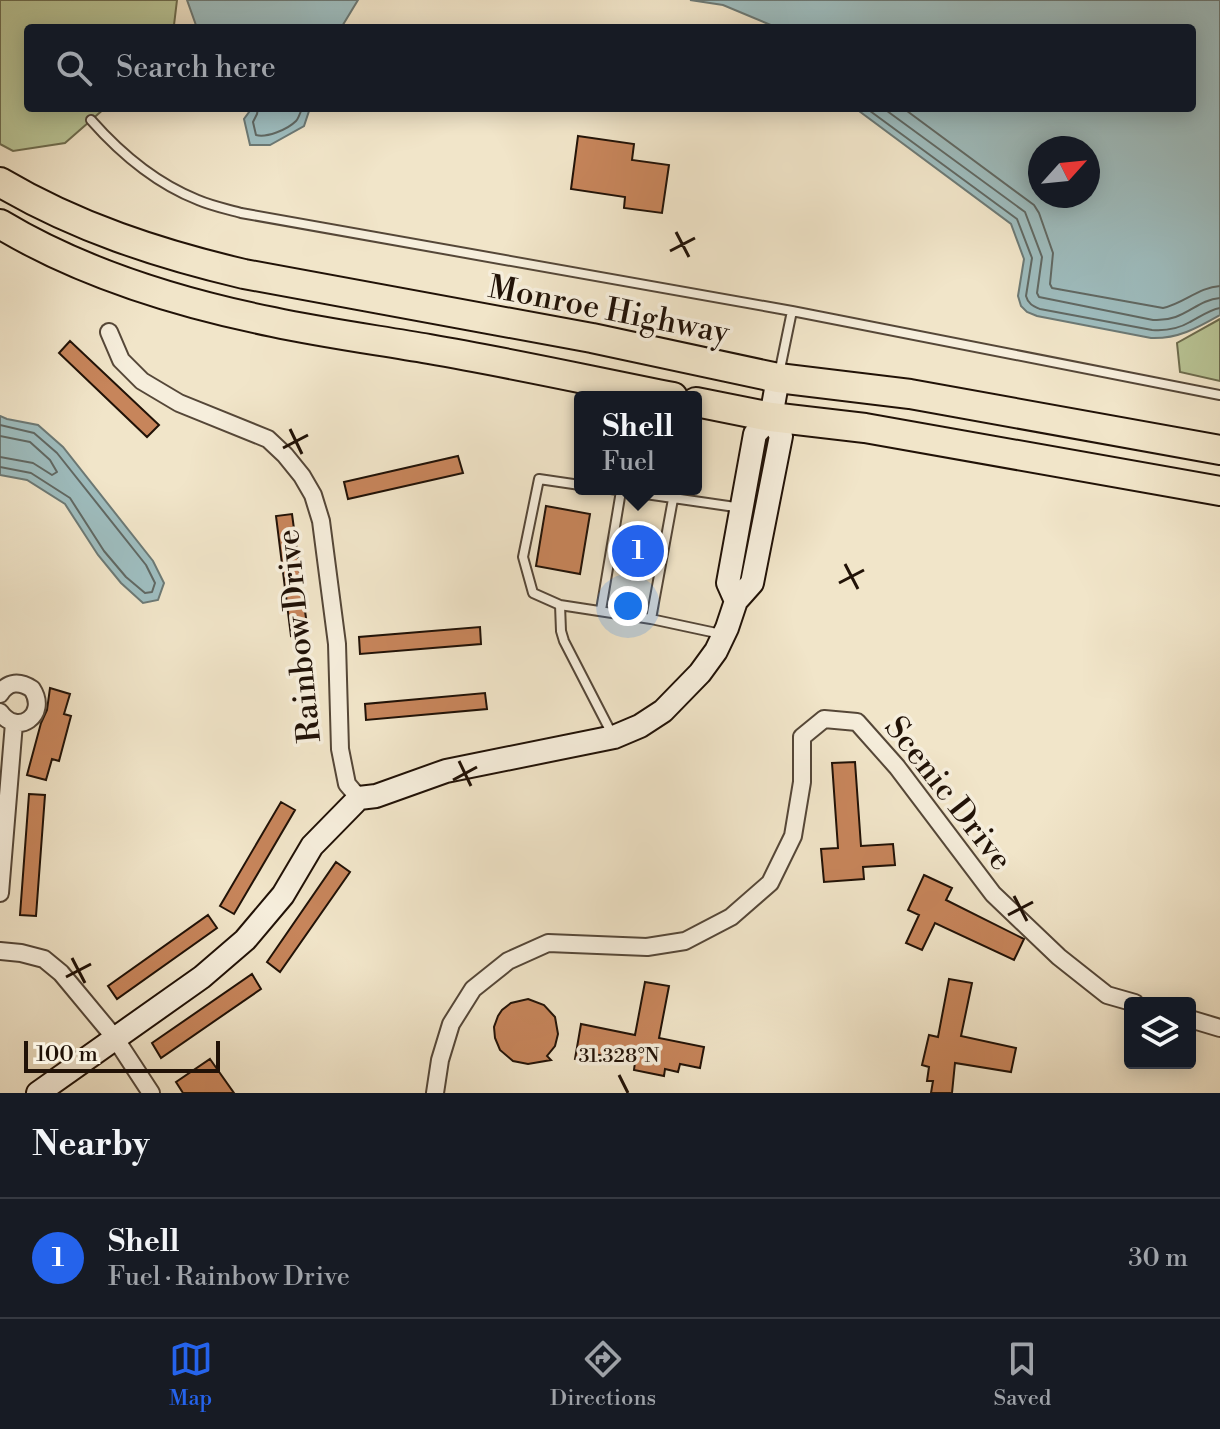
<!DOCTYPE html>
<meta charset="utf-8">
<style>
:root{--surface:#171b24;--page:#242831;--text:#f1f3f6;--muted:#9ea1a6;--line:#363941;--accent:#2563eb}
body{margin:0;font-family:"Libre Bodoni",serif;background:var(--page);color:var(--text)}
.controls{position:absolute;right:24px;bottom:24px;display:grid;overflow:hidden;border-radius:8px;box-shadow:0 4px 20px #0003}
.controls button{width:72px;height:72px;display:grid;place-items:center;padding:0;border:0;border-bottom:2px solid var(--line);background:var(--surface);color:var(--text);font:40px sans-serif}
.compass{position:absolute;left:1028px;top:136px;width:72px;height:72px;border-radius:50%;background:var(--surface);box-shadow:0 4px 20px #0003;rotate:63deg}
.scale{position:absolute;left:24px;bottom:20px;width:196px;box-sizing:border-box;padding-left:8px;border:4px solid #211207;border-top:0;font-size:22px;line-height:28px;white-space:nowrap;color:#211207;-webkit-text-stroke:6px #f6eedc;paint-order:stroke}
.you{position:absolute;left:628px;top:606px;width:28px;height:28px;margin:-20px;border:6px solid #fff;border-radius:50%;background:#1a73e8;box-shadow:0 0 0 12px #1a73e833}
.badge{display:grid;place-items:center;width:52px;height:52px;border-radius:50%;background:var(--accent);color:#fff;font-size:26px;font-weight:700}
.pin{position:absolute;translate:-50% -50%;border:4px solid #fff;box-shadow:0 2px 8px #0006}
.popup{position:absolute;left:574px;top:391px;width:128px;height:104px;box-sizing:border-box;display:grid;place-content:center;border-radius:8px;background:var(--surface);filter:drop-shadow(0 2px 6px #0005);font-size:26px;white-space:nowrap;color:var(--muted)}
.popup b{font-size:30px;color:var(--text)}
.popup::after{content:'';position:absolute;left:50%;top:100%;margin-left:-16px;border:16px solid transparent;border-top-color:var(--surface)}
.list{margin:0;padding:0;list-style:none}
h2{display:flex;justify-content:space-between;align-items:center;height:104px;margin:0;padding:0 32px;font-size:34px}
h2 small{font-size:26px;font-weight:400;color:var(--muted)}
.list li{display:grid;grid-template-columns:52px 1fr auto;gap:24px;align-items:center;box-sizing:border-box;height:120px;padding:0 32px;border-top:2px solid var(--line)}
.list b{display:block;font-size:30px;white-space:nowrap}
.list p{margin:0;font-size:26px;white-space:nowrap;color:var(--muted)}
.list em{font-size:26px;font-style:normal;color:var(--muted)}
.icon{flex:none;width:44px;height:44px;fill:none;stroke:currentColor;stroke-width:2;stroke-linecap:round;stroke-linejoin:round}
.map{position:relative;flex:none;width:1220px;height:1093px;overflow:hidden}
.search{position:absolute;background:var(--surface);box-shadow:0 4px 20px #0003;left:24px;right:24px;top:24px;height:88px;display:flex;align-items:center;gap:20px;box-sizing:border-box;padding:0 28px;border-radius:8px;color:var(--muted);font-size:30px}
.sheet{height:224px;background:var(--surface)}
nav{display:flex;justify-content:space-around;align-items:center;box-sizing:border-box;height:112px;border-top:2px solid var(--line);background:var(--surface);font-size:22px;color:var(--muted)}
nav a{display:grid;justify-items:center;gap:4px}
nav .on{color:var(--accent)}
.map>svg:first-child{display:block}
.green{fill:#b9c596;stroke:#6d6c4e;stroke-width:2}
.water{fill:#9ebdbf;stroke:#6c7975;stroke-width:2;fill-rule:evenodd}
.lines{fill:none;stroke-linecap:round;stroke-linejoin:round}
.shore{stroke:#606863;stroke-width:2}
.building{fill:#c7855b;stroke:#211207;stroke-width:2}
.lane-casing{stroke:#554738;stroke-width:12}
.street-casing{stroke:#554738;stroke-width:20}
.secondary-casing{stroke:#211207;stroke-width:26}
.highway-casing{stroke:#211207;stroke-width:32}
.lane{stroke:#f6eedc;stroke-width:8}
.street{stroke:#f6eedc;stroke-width:16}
.secondary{stroke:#f6eedc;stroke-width:22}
.highway{stroke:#f1e5c9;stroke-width:28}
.ticks{fill:none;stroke:#211207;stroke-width:3}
.labels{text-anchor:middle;stroke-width:7;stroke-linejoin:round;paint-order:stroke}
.street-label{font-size:32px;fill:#211207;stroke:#f6eedc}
.ticks-label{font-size:20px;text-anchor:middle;fill:#211207;stroke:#f6eedc;stroke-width:7;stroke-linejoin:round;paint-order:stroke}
</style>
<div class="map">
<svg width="1220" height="1093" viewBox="0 0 1220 1093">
<rect width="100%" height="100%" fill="#f1e5c9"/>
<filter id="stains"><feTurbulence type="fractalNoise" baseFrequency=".0025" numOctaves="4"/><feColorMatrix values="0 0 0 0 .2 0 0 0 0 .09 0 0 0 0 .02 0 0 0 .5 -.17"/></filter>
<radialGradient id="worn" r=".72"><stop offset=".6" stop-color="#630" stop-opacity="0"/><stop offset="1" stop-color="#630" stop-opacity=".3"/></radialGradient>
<path class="green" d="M 0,0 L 177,0 L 174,25 L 171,28 L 28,28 L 28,108 L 105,108 L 65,143 L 13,151 L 0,144 Z
M 1220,319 L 1220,381 L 1180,372 L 1177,343 Z"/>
<path class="water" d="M 187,0 L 358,0 L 341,28 L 197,28 Z
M 690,0 L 1220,0 L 1220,315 C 1197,328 1178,339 1151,338 L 1037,316 L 1027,312 L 1021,306 L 1018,296 L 1024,259 L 1011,224 L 855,108 L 1192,108 L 1192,28 L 778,28 L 723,5 ZM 1088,148 L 1088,196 L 1040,196 L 1040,148 Z
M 252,108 L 310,108 L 304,126 L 270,145 L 250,145 L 244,119 Z
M 0,416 L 7,419 L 38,425 L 63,447 L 153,561 L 164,583 L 158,600 L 143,603 L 121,583 L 98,555 L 65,504 L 27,480 L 0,475 Z"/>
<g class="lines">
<path class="shore" d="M 258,108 L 257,114 L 253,122 L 256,135 C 266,138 287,130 296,121 C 298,119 301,111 302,108
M 866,108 L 1017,219 L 1032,258 L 1026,296 C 1028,304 1033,306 1040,309 L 1152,330 C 1165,331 1178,329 1190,322 C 1200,317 1209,310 1220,308
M 883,108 L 1025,212 L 1042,257 L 1037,293 L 1039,297 L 1153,320 C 1185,322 1195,300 1220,298
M 903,108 L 1034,205 L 1039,213 L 1053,253 L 1050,284 L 1052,288 L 1163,308 C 1183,304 1199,287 1220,286
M 0,425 L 34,433 L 57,453 L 146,565 L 155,583 L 152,592 L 145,593 L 126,577 L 104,551 L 70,498 L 31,473 L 0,467
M 0,436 L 30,442 L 50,460 L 57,472 L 52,475 L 33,463 L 0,457"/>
</g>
<path class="building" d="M 578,136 L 634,144 L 632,160 L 669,165 L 662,213 L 624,208 L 625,197 L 571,189 Z
M 70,341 L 159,425 L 147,437 L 59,353 Z
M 458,456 L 463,473 L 348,499 L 344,482 Z
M 546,506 L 590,514 L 580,574 L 536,566 Z
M 292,514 L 308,633 L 291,636 L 276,516 Z
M 480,627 L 481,644 L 360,654 L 359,637 Z
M 50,688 L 70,694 L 64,714 L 71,716 L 59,761 L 52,759 L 46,780 L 27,775 L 41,723 L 47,710 Z
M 485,693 L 487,709 L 366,720 L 365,704 Z
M 855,762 L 861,846 L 893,844 L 895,865 L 863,867 L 864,879 L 824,882 L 821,849 L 838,848 L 832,763 Z
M 29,794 L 45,795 L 36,916 L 20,915 Z
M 281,802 L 295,810 L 234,914 L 220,906 Z
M 336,862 L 350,872 L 280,972 L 267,962 Z
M 924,875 L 952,888 L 946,900 L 1024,939 L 1014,960 L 935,923 L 922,950 L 906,943 L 919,915 L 908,910 Z
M 208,915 L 217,928 L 117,999 L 108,986 Z
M 252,974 L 261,989 L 161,1058 L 152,1043 Z
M 949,979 L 972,983 L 961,1036 L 1016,1048 L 1011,1072 L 955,1063 L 952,1093 L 931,1093 L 933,1081 L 927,1081 L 929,1067 L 922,1065 L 929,1035 L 938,1037 Z
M 645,982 L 669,986 L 659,1038 L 704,1047 L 700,1068 L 680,1064 L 678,1072 L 665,1069 L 664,1076 L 634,1070 L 635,1062 L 589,1053 L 587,1061 L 575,1059 L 581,1024 L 635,1035 Z
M 528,999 L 544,1005 L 555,1017 L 558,1034 L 555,1046 L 547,1056 L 551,1060 L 528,1064 L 513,1061 L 500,1050 L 495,1038 L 494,1027 L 498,1016 L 502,1010 L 511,1003 Z
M 210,1059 L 234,1093 L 183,1093 L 176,1082 Z"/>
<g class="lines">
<defs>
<path id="lane" d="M 91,120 C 121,154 155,183 198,200 C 212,206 227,209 241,213 L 792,311 L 779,374
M 792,311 L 1220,395
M 580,485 L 539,479 L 523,557 L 533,593 L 560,605 L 651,619 L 721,634
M 611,489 L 742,508
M 560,605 L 561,631 L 564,641 L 613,736
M 601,610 L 621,491
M 651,619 L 673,499"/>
<path id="street" d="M 109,332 L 121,360 L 142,381 L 179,403 L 268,439 L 285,455 L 302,476 L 313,495 L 321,521 L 337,644 L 340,749 L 347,784 L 359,798
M 0,694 C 8,681 20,681 32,689 C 49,715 17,737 0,712
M 0,893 L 14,723
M 0,951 L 21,953 L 44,959 L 61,973 L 115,1038 L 151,1093
M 1190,1019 L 1220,1028
M 435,1093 L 440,1060 L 451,1024 L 473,989 L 508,961 L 548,943 L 647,947 L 685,941 L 731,917 L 770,883 L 793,836 L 802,782 L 802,737 L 824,719 L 857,722 L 897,767 L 993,894 L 1059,957 L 1107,995 L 1135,1003"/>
<path id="secondary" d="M 736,601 L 728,583 L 755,434 L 771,417 L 778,378
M 38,1093 L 202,977 L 245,940 L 283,895 L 312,846 L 359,798 L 376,796 L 446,771 L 614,737 L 640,726 L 663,711 L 700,673 L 716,651 L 727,628 L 736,601 L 752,583 L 781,436 L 771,417"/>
<path id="highway" d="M 0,182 C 76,227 159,254 244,274 L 592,338 L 778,378 L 910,394 L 1220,450
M 0,224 C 83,274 179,303 273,322 C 324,333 377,340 429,349 C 511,363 592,381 673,397
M 696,402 L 771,417 L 865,428 L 1220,491"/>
</defs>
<use href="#lane" class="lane-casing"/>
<use href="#street" class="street-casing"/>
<use href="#secondary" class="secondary-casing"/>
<use href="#highway" class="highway-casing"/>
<use href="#lane" class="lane"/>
<use href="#street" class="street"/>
<use href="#secondary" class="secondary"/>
<use href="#highway" class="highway"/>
</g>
<path class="ticks" d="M 676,232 L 689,257M 670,251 L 695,238M 290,429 L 302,454M 283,448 L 308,435M 845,564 L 858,589M 839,583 L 864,570M 459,761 L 471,786M 453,780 L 477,767M 1014,896 L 1027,921M 1008,915 L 1033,902M 72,958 L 85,983M 66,977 L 91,964M 619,1075 L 628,1093"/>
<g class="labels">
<g class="street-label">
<text transform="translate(609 309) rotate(11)" y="11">Monroe Highway</text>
<text transform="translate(298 636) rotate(-96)" y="11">Rainbow Drive</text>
<text transform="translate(949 793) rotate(52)" y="11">Scenic Drive</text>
</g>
</g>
<g class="ticks-label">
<text x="619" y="1062">31.328°N</text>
</g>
<rect width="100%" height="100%" filter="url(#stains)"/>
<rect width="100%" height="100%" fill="url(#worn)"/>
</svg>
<div class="controls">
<button><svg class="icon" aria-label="layers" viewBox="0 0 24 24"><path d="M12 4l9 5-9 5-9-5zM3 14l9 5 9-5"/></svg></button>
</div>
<svg class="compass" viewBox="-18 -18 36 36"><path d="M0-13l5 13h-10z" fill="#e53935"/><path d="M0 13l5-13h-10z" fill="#9ea1a6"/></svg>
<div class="scale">100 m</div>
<div class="you"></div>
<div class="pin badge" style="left:638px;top:551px">1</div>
<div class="popup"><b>Shell</b>Fuel</div>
<div class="search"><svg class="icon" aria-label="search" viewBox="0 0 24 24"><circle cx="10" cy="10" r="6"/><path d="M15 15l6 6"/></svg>Search here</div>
</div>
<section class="sheet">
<h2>Nearby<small></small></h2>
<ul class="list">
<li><span class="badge">1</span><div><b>Shell</b><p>Fuel · Rainbow Drive</p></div><em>30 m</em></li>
</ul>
</section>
<nav>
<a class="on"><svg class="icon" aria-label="map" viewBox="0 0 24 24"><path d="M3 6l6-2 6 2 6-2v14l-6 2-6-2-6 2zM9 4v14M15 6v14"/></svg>Map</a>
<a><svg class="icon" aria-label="directions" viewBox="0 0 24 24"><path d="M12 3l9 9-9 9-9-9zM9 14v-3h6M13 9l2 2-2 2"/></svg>Directions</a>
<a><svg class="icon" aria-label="saved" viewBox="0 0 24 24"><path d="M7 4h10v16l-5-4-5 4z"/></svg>Saved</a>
</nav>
